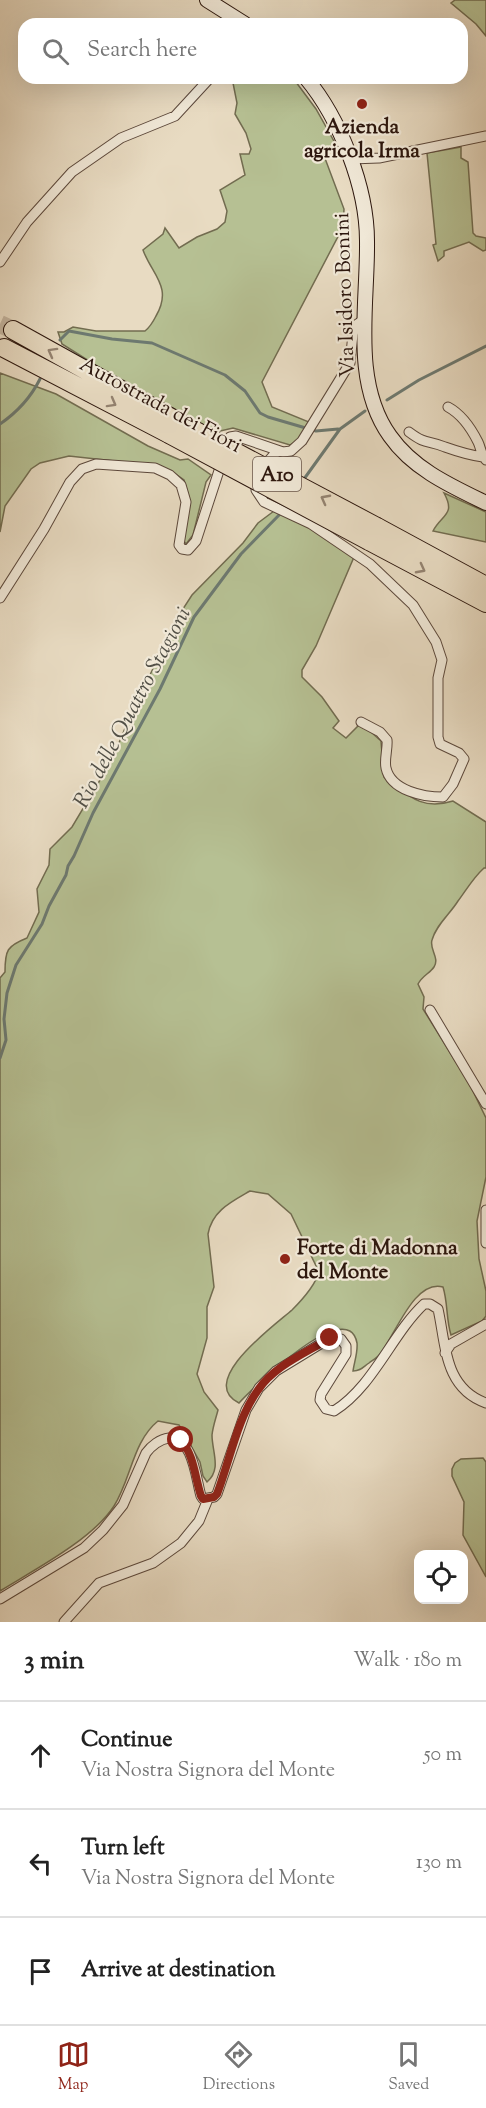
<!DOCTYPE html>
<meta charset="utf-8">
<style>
:root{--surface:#fff;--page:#f6f6f6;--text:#222;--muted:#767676;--line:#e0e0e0;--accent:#8f2418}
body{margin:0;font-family:"Sorts Mill Goudy",serif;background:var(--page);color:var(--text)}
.controls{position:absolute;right:18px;bottom:18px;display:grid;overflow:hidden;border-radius:12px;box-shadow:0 6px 24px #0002}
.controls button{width:54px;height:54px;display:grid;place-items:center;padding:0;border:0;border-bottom:2px solid var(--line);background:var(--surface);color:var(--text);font:30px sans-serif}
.stop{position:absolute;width:18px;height:18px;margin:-14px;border:4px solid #8f2418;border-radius:50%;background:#fff}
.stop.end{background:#8f2418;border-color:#fff;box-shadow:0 2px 6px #0008}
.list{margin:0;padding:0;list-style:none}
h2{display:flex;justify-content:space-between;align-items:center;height:78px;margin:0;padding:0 24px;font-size:26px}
h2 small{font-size:20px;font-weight:400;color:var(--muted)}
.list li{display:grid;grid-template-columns:39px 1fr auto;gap:18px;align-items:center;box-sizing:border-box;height:108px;padding:0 24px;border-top:2px solid var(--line)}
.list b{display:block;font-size:22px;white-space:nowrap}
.list p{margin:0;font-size:20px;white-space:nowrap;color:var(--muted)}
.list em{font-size:20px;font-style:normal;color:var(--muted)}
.icon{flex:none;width:33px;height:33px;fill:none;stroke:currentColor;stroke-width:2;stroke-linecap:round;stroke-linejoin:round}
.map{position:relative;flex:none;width:486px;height:1622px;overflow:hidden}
.search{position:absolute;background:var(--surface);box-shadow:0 6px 24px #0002;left:18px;right:18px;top:18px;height:66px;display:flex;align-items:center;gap:15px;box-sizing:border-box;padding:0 21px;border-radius:18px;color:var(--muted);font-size:22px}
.sheet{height:402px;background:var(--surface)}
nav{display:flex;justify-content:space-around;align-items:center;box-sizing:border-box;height:84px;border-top:2px solid var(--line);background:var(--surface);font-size:16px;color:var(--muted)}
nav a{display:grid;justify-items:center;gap:3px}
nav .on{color:var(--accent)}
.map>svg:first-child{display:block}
.green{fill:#b6c093;stroke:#726c50;stroke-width:1.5}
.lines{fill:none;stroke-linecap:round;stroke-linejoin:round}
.stream{stroke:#6d7970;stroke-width:3}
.highway-tunnel{stroke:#c3b49e;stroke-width:18;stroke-dasharray:18 9;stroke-linecap:butt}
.street-casing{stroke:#5c483b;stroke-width:11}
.secondary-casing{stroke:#2d170e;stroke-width:16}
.highway-casing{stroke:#2d170e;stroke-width:20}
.street{stroke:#f0e8d7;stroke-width:9}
.secondary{stroke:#f0e8d7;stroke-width:14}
.highway{stroke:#e8dbc2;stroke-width:18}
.highway-bridge-casing{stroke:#2d170e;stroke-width:20;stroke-linecap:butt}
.highway-bridge{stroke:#e8dbc2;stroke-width:18}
.oneway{stroke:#948371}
.route{stroke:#8f2418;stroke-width:8}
.poi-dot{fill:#8f2418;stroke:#f0e8d7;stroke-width:2}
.labels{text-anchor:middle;stroke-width:4.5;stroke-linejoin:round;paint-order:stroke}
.shield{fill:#f0e8d7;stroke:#68564a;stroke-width:1.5}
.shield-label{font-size:20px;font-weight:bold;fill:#2d170e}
.poi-label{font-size:21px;font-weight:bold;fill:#2d170e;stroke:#f0e8d7}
.street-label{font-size:21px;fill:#2d170e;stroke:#f0e8d7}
.water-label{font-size:22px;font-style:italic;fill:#525047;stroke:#f0e8d7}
</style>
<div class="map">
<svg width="486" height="1622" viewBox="0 0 486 1622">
<rect width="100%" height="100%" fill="#e8dbc2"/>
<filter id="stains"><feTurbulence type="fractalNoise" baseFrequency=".00333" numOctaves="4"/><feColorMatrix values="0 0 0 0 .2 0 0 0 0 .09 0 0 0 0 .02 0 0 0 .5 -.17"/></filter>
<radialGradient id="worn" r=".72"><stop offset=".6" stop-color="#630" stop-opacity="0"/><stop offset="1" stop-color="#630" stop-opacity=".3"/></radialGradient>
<path class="green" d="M 455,0 L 486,0 L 486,36 L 476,24 L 451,3 Z
M 232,78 L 293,78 L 316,109 L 335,143 L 323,153 L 344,209 L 343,227 L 262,382 L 272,407 L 309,422 L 298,441 L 290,445 L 233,428 L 216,432 L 203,425 L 97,366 L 62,344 L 58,332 L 64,332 L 73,327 L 96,331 L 145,331 C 150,327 153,322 156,316 C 173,287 152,275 143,250 L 163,234 L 165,228 L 179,248 L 197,237 L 217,229 L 225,222 L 227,211 L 220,190 L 245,175 L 240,154 L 249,154 L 251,149 L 246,133 L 235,114 L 237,103 Z
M 461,147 L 461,158 L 468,162 L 473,233 L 476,236 L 486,238 L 486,250 L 483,251 L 469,242 L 444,251 L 444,256 L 438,261 L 433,245 L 436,244 L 427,153 Z
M 0,373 L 56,394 L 148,446 L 180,460 L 188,459 L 211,475 L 206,482 L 193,535 L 186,544 L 183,540 L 189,497 L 184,480 L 174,473 L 151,465 L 69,456 L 40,463 L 31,469 L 5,506 L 0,532 Z
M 444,493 L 486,512 L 486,542 L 433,531 C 442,514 456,515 444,493 Z
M 274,511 L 317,531 L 354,557 L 316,646 L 302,670 L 302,677 L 322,697 L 339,721 L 333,728 L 346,738 L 359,725 L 371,732 L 381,741 L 384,777 C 408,795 421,811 453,801 L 486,822 L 486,868 L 484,868 C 473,878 467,889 458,901 C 450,914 436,925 432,940 C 429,949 440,958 434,967 C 430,973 422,976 418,984 L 424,997 L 423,1009 L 469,1083 L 486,1118 L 486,1177 L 477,1221 L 479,1259 L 486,1291 L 486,1316 L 482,1321 L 451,1335 C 446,1319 448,1303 443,1287 C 414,1279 395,1336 380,1354 C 377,1358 373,1360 369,1363 C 363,1367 361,1371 353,1371 C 354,1363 358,1352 357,1343 C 348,1294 251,1390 239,1403 C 196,1382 275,1325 292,1310 C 303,1299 315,1286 319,1272 L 291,1214 L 268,1194 L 250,1191 C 231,1202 212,1211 208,1234 L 214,1287 L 207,1307 L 207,1338 L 197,1374 L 204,1392 L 218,1410 C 216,1418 213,1426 212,1435 C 212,1452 222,1469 207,1482 L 203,1476 L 200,1462 L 179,1425 L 158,1421 C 133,1441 131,1479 114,1506 C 93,1539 34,1570 0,1591 L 0,978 L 5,972 C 5,950 7,946 27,938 L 39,912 L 37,889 L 49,865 L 50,849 L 72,827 L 112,760 L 130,716 L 179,615 L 192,595 L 243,543 L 258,523 Z
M 483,1458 L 486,1462 L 486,1577 L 463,1535 L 464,1502 L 452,1476 L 452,1469 L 455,1463 L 461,1459 Z"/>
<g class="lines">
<path class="stream" d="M 60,340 L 69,331 L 112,339 L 152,343 L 225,375 L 245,391 L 260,413 L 268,417 L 316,431 L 338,429
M 387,400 L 419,380 L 486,346
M 0,424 C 16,413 31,397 40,379
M 304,479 L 340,429 L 365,411
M 0,1058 L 6,1040 L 4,1019 L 7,993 L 16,965 L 42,924 L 49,906 L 66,875 L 68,866 L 74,856 L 93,813 L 160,689 L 194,617 L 241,554 L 282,512"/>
<path class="highway-tunnel" d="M 0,324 L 13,330"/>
<defs>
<path id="street" d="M 351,159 L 379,158 L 486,136
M 0,262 L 27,222 L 72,172 L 121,138 L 175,116 L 210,78
M 448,407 C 461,414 471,428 478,442 C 481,448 481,455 486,460
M 409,432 C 426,445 428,440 445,447 C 459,452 468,455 483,457
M 278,451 C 265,462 260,475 256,490 L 264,502 L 311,524 L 370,564 L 413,605 L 436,642 L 442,660 L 438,678 L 438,737 L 440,744 L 459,753 L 464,759 L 453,784 L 443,797 C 424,797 391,791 386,768 C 384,760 388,748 387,740 L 380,732 L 361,722
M 0,598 L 44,529 L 70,482 L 82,469 L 96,464 L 155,468 L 170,475 L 181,485 L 186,502 L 179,545 L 182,549 L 188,550 L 196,541 L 230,437 L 236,436 L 283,452 L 291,451 L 302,441 L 350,363 L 353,334 L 356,325 L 366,318
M 430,1010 L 486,1104
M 486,1210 L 486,1243
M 445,1353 L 451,1344 L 486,1324
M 0,1599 L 84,1548 L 103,1530 L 123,1505 L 146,1453 C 151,1446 160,1439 169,1438 C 193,1436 196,1479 201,1496 L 203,1499 L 214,1497 L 217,1494 L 246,1410 L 259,1388 L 276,1371 L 330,1338 L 341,1339 L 346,1346 L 346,1354 L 321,1394 L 320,1400 L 326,1409 L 334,1411 C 373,1387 392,1334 424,1304 L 430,1304 L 438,1309 C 446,1345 444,1388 486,1403
M 64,1622 L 99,1583 L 153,1563 L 181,1543 L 199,1521 L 208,1499"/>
<path id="secondary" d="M 207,0 L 245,24
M 306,78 C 340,119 367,187 367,241 C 368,304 351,382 390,436 C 413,469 451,486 486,503"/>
<path id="highway" d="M 13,330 L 177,421
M 4,348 L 169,434
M 377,527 L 486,586
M 369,541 L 486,603"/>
</defs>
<use href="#street" class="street-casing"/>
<use href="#secondary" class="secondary-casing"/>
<use href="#highway" class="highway-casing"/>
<use href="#street" class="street"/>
<use href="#secondary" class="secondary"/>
<use href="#highway" class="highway"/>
<defs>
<path id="highway-bridge" d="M 177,421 L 377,527
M 169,434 L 369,541"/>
</defs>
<use href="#highway-bridge" class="highway-bridge-casing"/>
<use href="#highway-bridge" class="highway-bridge"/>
</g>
<defs><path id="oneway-chevron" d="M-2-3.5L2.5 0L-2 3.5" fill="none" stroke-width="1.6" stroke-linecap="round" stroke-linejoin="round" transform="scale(1.5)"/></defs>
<g class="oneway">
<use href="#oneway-chevron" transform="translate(52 352) rotate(-151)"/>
<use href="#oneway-chevron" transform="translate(112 403) rotate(29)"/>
<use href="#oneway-chevron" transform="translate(325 499) rotate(-152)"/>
<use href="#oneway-chevron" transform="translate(421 569) rotate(28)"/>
</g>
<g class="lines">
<path class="route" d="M 181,1440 C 194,1455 195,1478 201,1496 L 203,1499 L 214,1497 L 217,1494 C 230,1460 237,1419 258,1390 C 274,1366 306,1353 330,1338"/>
</g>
<g class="poi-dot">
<circle cx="362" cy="104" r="6"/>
<circle cx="285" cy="1259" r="6"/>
</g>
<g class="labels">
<rect class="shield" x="253" y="457" width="48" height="34" rx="4.5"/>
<g class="shield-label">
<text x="277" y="481">A10</text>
</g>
<g class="poi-label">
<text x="362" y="133">Azienda<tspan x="362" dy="24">agricola Irma</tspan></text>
<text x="297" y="1254" text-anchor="start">Forte di Madonna<tspan x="297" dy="24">del Monte</tspan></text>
</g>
<g class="street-label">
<text transform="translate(344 295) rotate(-92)" y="7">Via Isidoro Bonini</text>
<text transform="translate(161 404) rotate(28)" y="7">Autostrada dei Fiori</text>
</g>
<g class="water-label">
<text transform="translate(131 707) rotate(-62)" y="8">Rio delle Quattro Stagioni</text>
</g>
</g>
<rect width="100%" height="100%" filter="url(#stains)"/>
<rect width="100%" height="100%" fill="url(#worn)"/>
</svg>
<div class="controls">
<button><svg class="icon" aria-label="locate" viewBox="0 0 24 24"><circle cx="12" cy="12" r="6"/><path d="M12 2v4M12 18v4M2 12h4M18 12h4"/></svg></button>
</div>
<div class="stop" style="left:181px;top:1440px"></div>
<div class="stop end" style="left:330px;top:1338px"></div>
<div class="search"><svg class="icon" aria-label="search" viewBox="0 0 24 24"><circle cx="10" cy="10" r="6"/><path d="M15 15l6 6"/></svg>Search here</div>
</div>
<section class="sheet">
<h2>3 min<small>Walk · 180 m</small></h2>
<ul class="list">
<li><svg class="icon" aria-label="ahead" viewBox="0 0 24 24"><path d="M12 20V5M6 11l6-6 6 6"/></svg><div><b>Continue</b><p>Via Nostra Signora del Monte</p></div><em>50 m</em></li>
<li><svg class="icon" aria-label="left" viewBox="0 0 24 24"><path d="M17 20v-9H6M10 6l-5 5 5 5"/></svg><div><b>Turn left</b><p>Via Nostra Signora del Monte</p></div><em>130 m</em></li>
<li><svg class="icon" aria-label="arrive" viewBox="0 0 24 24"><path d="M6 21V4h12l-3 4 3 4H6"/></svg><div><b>Arrive at destination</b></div></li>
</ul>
</section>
<nav>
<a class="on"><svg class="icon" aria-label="map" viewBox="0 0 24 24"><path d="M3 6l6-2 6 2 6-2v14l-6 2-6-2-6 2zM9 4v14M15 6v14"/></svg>Map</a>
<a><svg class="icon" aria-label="directions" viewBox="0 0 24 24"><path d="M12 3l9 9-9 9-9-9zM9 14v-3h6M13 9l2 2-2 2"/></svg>Directions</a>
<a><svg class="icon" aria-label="saved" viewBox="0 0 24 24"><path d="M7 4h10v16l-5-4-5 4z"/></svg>Saved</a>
</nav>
